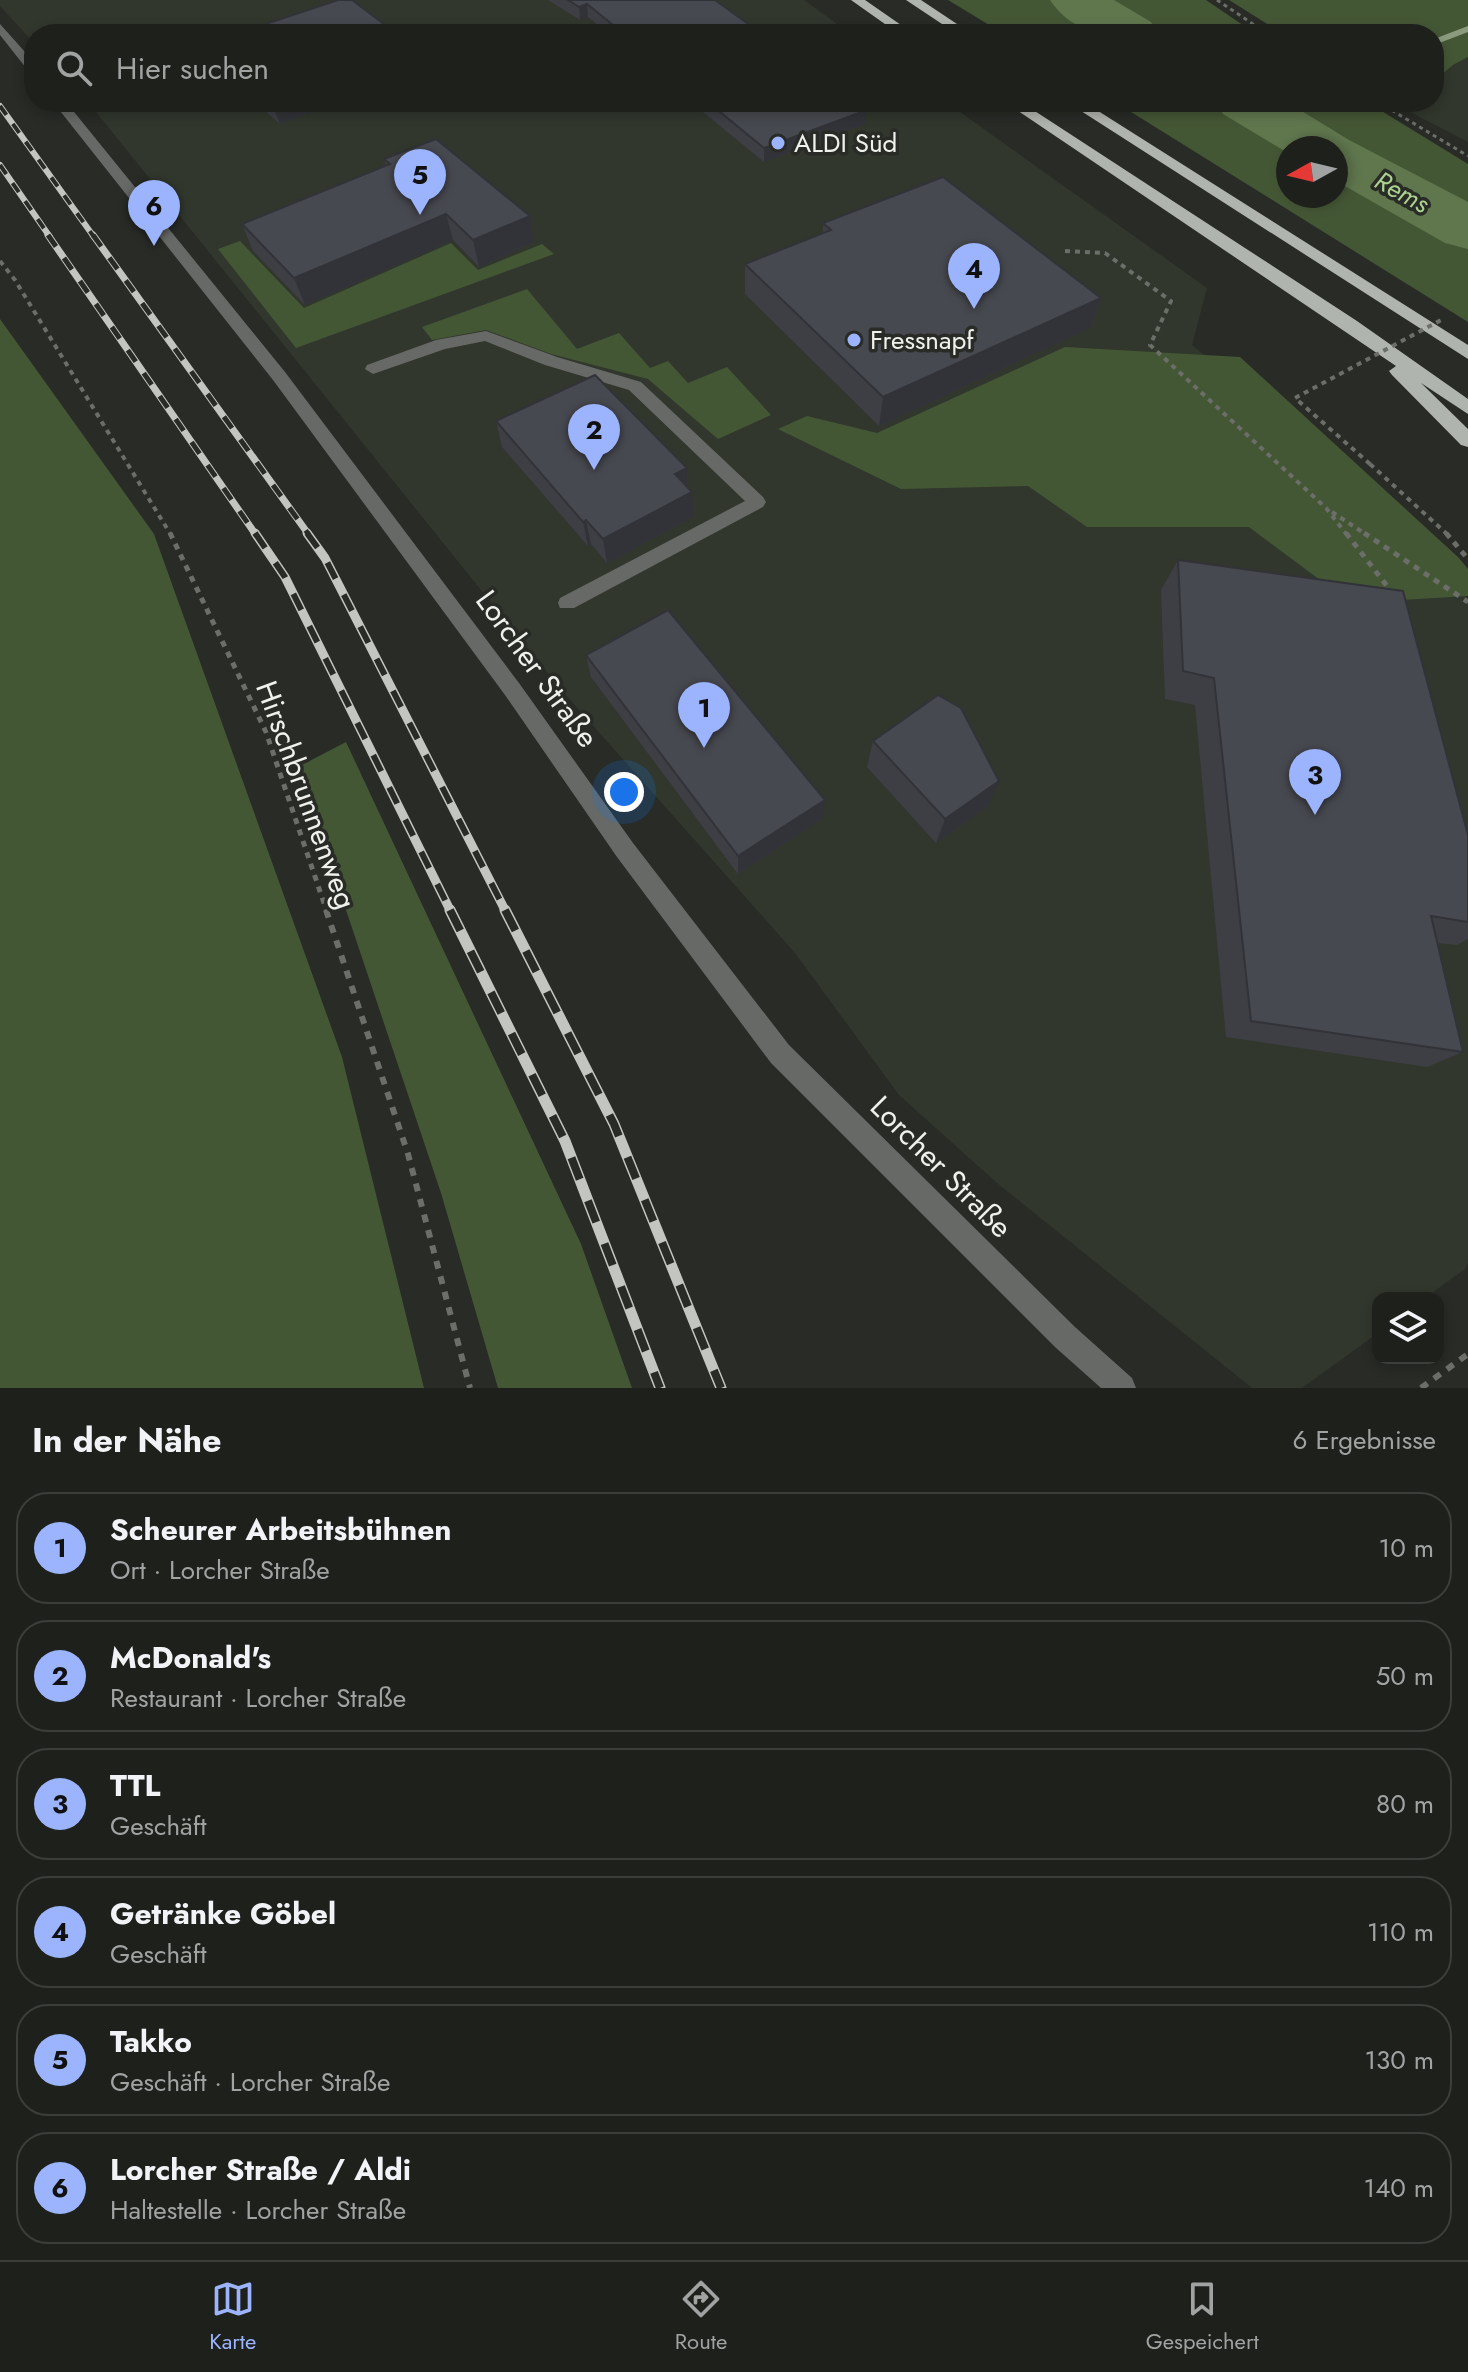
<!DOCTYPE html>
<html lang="de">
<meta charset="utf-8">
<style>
:root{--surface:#1e201c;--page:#2b2d29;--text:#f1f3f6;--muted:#a1a3a3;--line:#3c3e3b;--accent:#9cb4fd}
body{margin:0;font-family:Jost,sans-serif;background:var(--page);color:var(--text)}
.controls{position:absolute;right:24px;bottom:24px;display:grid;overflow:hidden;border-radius:16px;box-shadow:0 4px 12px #0003}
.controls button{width:72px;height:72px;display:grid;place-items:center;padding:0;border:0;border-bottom:2px solid var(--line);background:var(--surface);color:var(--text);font:40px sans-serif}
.compass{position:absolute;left:1276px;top:136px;width:72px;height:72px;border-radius:50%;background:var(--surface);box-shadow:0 4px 12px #0003;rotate:262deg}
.you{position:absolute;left:624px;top:792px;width:28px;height:28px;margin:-20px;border:6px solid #fff;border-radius:50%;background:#1a73e8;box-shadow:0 0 0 12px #1a73e833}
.badge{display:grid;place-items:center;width:52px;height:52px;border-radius:50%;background:var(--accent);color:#111;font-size:26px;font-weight:700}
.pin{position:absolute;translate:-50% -66px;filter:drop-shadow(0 2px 4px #0008)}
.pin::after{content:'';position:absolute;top:42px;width:28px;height:24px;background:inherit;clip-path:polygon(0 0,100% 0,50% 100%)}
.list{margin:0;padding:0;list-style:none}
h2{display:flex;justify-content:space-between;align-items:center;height:104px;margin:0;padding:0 32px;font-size:34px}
h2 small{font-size:26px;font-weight:400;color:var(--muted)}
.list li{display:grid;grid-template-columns:52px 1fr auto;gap:24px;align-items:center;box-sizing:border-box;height:112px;margin:0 16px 16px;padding:0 16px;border:2px solid var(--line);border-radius:32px}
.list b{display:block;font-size:30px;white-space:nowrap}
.list p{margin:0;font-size:26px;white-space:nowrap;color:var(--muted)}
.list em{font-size:26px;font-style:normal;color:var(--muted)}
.icon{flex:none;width:44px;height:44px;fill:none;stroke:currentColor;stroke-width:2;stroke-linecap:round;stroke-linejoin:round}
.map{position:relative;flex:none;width:1468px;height:1388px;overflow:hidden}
.search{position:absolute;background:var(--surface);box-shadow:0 4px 12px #0003;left:24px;right:24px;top:24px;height:88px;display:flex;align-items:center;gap:20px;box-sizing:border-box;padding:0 28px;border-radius:32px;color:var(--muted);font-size:30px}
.sheet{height:872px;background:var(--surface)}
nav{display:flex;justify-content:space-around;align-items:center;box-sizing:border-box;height:112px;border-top:2px solid var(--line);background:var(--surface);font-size:22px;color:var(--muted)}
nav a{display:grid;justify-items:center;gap:4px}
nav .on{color:var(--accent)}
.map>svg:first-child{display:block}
.built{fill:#31372d}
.green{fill:#445735;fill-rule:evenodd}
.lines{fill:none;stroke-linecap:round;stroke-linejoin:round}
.stream{fill:#8b9c7e;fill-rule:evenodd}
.river{fill:#60774e;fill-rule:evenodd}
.path-far3{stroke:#6b6e69;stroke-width:3;stroke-dasharray:4 4;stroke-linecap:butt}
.path-far2{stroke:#6b6e69;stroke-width:4;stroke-dasharray:5 5;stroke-linecap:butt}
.path-far1{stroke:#6b6e69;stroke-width:5;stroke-dasharray:6 6;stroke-linecap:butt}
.path{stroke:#6b6e69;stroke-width:6;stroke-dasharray:8 8;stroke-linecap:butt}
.service{fill:#676966;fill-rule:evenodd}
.tertiary{fill:#676966;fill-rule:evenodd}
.trunk{fill:#b0b4ae;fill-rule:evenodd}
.rail-far3-casing{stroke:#c3c5c1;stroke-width:6}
.rail-far2-casing{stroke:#c3c5c1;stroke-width:7}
.rail-far1-casing{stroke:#c3c5c1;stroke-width:9}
.rail-casing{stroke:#c3c5c1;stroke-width:11}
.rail-far3{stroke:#282b26;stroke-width:4;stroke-dasharray:11;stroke-linecap:butt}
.rail-far2{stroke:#282b26;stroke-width:5;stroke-dasharray:14;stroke-linecap:butt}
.rail-far1{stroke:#282b26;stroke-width:6;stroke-dasharray:18;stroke-linecap:butt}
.rail{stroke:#282b26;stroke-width:8;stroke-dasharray:23;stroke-linecap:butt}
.path-bridge{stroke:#6b6e69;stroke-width:4;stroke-dasharray:5 5;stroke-linecap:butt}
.wall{fill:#3d3f45}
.shaded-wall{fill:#323338}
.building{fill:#474950;stroke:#323338;stroke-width:2}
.poi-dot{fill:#9cb4fd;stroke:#282b26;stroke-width:3}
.labels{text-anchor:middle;stroke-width:7;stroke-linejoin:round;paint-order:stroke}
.far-poi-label{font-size:26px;fill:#eff1ed;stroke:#282b26;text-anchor:start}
.far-water-label{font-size:26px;font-style:italic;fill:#add290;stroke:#282b26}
.street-label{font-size:30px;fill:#eff1ed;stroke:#282b26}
</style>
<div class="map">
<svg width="1468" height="1388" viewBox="0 0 1468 1388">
<rect width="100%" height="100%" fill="#282b26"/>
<path class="built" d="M 0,0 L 804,0 L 851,34 L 34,34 L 34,43 L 0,6 Z
M 1468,57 L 1468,142 L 1404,109 L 1411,102 L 1434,102 L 1434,81 L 1453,65 Z
M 88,102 L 946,102 L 1207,288 L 1192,345 L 1386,505 L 1468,599 L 1468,1263 L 1465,1269 L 1425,1298 L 1378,1298 L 1378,1333 L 1302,1388 L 1252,1388 L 997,1183 L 899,1095 L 795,953 L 564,693 Z"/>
<path class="green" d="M 948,0 L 1206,0 L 1256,34 L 1004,34 Z
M 1229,0 L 1468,0 L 1468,57 L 1453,65 L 1434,81 L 1434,34 L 1283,34 Z
M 1115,102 L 1367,102 L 1468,164 L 1468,322 ZM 1288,148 L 1336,148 L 1336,196 L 1288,196 Z
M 240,241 L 304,308 L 451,243 L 478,270 L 542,244 L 554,254 L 296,348 L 218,249 Z
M 527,289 L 577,349 L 619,333 L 650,368 L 668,361 L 688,383 L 727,367 L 771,415 L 718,439 L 648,379 L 551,354 L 486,330 L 432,340 L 422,327 Z
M 0,319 L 154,534 L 342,1057 L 424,1388 L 0,1388 Z
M 1065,347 L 1240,357 L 1459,558 L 1468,569 L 1468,596 L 1351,603 L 1249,527 L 1087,527 L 1028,486 L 901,489 L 778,429 L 807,416 L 877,433 Z
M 346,742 L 581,1244 L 632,1388 L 498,1388 L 441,1193 L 298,767 Z"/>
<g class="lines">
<path class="stream" d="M 1468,26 L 1468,32 L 1434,45 L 1434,39 Z
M 1279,102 L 1293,102 L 1266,115 L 1257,113 Z"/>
<path class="river" d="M 1050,0 L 1114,0 L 1151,22 L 1159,34 C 1116,34 1078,41 1050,0 Z
M 1215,102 L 1287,102 L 1349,140 L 1468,202 L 1468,249 L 1445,243 L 1336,181 L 1336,148 L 1288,148 L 1288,153 L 1223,114 Z"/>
<path class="path-far3" d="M 1217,0 L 1268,34
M 1378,102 L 1468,156"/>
<path class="path-far2" d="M 1065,251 L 1105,253 L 1171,301 L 1150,345 L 1326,508 L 1347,535
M 0,261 L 15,280 L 171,535
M 1370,464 L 1448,535
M 1332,512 L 1367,535"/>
<path class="path-far1" d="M 170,533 L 266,732 L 327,912
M 1346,533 L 1394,595
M 1364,533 L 1468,602
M 1446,533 L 1468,559"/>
<path class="path" d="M 326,910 L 408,1154 L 470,1388
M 1421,1388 L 1468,1354"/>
<path class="service" d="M 486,331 L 557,357 L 641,382 L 763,497 L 766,502 L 763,507 L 574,608 L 560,608 L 558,603 L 560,598 L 745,501 L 629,390 L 545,365 L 485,341 L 445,349 L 373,374 L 365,369 L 367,365 L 436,340 Z"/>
<path class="tertiary" d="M 0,24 L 34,62 L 34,74 L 30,73 L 0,35 Z
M 53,102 L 66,102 L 285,372 L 519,683 L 633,843 L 789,1045 L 1075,1327 L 1132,1378 L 1136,1388 L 1101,1388 L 1055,1347 L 771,1063 L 617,857 L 505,695 L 273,380 Z"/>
<path class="trunk" d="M 851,0 L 865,0 L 914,34 L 899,34 Z
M 906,0 L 921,0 L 972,34 L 957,34 Z
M 1005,102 L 1021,102 L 1357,321 L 1468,399 L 1468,414 L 1421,383 L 1468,429 L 1468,447 L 1461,445 L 1392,375 L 1389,371 L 1396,366 Z
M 1067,102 L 1084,102 L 1468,345 L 1468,359 Z"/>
<defs>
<path id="rail-far3" d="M 0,106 L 94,237
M 0,165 L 50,237"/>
<path id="rail-far2" d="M 48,235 L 256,535
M 93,235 L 309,535"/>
<path id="rail-far1" d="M 255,533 L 285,577 L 451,912
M 307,533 L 325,558 L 506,912"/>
<path id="rail" d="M 450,910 L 565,1141 L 660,1388
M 505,910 L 614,1124 L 721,1388"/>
</defs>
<use href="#rail-far3" class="rail-far3-casing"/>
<use href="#rail-far2" class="rail-far2-casing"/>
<use href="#rail-far1" class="rail-far1-casing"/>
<use href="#rail" class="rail-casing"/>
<use href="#rail-far3" class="rail-far3"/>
<use href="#rail-far2" class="rail-far2"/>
<use href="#rail-far1" class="rail-far1"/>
<use href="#rail" class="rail"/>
<path class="path-bridge" d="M 1370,464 L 1295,398 L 1443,319"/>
</g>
<path class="wall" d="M 548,0 L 715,0 L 762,34 L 609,34 L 588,17 L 580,20 Z
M 255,102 L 339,102 L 280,124 Z
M 691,102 L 856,102 L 865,124 L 764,162 Z
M 384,159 L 534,242 L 479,267 L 453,240 L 305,305 L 253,251 L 242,224 L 386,166 Z
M 823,223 L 1101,298 L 1090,328 L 879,426 L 745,294 L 745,264 L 823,233 Z
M 496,421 L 687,468 L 688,488 L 693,517 L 607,563 L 591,544 L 588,546 L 502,447 Z
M 1178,560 L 1468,835 L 1468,939 L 1457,945 L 1438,943 L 1463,1052 L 1427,1067 L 1226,1037 L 1195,705 L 1165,699 L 1161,590 Z
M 586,655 L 822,819 L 738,874 L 591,677 Z
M 873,741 L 988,806 L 936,843 L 867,767 Z"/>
<path class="shaded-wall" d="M 587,4 L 588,17 L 580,20 L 579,7 Z
M 271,102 L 339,102 L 280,124 Z
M 867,110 L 865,124 L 764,162 L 764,148 Z
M 446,214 L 453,240 L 305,305 L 294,278 Z
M 530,216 L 534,242 L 479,267 L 473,240 Z
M 1101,298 L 1090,328 L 879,426 L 883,397 Z
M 687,468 L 688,493 L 675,474 Z
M 692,492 L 693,517 L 607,563 L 603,539 Z
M 586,520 L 591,544 L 588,546 L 583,522 Z
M 999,781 L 988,806 L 936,843 L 945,819 Z
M 825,800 L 822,819 L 738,874 L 738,856 Z"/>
<path class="building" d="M 338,0 L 352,0 L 397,34 L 236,34 Z
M 568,0 L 715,0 L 762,34 L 624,34 L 587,4 L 579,7 Z
M 708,102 L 856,102 L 867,110 L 764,148 Z
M 436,139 L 530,216 L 473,240 L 446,214 L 294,278 L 242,224 L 390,164 L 384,159 Z
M 943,177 L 1101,298 L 883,397 L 745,264 L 831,230 L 823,223 Z
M 595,375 L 687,468 L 675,474 L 692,492 L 603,539 L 586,520 L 583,522 L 496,421 Z
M 1178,560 L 1403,591 L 1468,835 L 1468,922 L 1431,916 L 1463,1052 L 1251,1021 L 1214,678 L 1183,671 Z
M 668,610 L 825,800 L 738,856 L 586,655 Z
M 938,695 L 961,708 L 999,781 L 945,819 L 873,741 Z"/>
<g class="poi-dot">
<circle cx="778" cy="143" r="8"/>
<circle cx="854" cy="340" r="8"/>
</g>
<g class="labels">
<g class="far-poi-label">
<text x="794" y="152">ALDI Süd</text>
<text x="870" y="349">Fressnapf</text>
</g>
<g class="far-water-label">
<text transform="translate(1402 192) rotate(29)" y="9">Rems</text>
</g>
<g class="street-label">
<text transform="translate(537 669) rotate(54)" y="10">Lorcher Straße</text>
<text transform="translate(306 795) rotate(70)" y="10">Hirschbrunnenweg</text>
<text transform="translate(941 1167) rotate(45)" y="10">Lorcher Straße</text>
</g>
</g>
</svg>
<div class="controls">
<button><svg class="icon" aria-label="layers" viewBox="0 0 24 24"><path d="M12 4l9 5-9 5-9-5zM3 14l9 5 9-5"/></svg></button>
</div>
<svg class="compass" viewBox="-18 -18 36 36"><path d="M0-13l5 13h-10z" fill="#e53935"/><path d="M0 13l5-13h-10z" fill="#a1a3a3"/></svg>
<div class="you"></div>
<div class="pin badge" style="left:704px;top:748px">1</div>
<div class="pin badge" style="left:594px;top:470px">2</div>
<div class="pin badge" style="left:1315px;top:815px">3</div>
<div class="pin badge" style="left:974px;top:309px">4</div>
<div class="pin badge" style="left:420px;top:215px">5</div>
<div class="pin badge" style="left:154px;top:246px">6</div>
<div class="search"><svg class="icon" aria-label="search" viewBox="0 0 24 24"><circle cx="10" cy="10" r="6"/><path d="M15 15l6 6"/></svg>Hier suchen</div>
</div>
<section class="sheet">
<h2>In der Nähe<small>6 Ergebnisse</small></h2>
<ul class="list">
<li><span class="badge">1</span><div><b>Scheurer Arbeitsbühnen</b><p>Ort · Lorcher Straße</p></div><em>10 m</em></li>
<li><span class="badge">2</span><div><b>McDonald's</b><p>Restaurant · Lorcher Straße</p></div><em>50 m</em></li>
<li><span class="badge">3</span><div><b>TTL</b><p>Geschäft</p></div><em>80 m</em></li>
<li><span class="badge">4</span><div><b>Getränke Göbel</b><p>Geschäft</p></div><em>110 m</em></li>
<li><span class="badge">5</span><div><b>Takko</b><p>Geschäft · Lorcher Straße</p></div><em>130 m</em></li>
<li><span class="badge">6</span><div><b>Lorcher Straße / Aldi</b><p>Haltestelle · Lorcher Straße</p></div><em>140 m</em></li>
</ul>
</section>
<nav>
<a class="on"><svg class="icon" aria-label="map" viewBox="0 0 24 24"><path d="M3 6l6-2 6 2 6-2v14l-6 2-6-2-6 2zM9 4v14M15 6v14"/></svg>Karte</a>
<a><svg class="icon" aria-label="directions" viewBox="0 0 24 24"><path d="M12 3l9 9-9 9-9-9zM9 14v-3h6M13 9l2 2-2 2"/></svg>Route</a>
<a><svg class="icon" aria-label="saved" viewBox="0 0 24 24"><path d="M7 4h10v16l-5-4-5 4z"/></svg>Gespeichert</a>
</nav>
